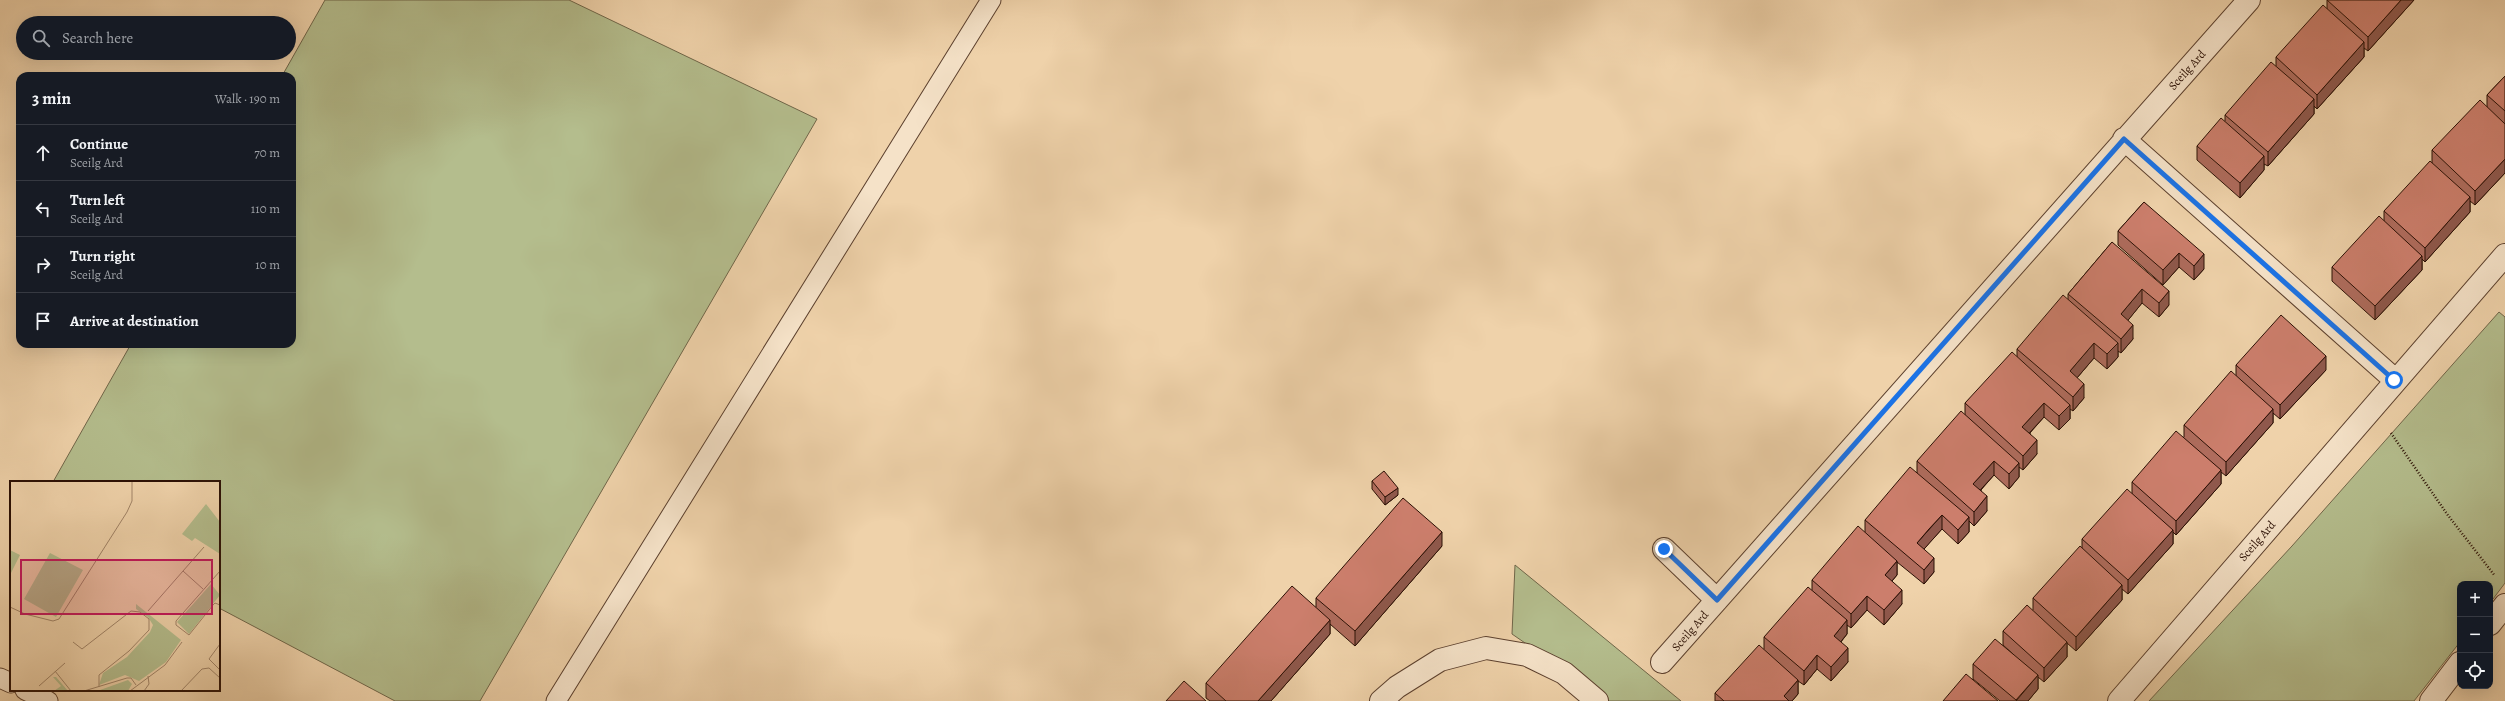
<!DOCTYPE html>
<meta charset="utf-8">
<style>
:root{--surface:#171b24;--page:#242831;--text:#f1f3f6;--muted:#9ea1a6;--line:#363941}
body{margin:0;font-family:Alegreya,serif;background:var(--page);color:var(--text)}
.controls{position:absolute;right:12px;bottom:12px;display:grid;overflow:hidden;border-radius:8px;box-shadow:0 4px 16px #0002}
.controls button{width:36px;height:36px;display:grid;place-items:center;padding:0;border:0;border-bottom:1px solid var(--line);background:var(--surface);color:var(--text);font:20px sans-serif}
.stop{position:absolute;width:12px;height:12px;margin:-9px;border:3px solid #1a73e8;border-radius:50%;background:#fff}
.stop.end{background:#1a73e8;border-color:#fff;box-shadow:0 1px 4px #0008}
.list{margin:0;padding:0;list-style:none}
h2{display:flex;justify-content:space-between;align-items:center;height:52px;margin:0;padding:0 16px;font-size:17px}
h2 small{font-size:13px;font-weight:400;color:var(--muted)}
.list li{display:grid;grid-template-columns:26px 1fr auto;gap:12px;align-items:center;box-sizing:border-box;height:56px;padding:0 16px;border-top:1px solid var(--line)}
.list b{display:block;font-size:15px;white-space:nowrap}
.list p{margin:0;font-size:13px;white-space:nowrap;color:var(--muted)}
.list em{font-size:13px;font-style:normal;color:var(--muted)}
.icon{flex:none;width:22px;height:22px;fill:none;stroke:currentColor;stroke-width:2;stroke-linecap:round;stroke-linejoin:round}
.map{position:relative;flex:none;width:2505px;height:701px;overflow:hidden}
.search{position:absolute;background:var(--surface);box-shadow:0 4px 16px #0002;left:16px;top:16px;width:280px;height:44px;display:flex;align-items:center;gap:10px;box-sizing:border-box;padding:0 14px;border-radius:22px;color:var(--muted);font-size:15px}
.panel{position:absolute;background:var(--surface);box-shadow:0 4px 16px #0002;left:16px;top:72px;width:280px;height:276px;border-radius:12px}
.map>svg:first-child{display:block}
.green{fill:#b4bd8d;stroke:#706649}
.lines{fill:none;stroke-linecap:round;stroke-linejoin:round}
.lane-casing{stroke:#5c402e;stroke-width:21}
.street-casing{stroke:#5c402e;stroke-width:24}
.path{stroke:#2b1005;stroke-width:2.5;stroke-dasharray:1 2;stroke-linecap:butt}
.lane{stroke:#f5e2c8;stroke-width:19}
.street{stroke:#f5e2c8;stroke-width:22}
.wall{fill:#af6c5d;stroke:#2b1005}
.shaded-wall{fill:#8f584c;stroke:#2b1005}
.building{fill:#cc7e6c;stroke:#2b1005}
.route{stroke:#1a73e8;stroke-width:5}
.labels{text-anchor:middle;stroke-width:3.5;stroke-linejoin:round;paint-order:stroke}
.street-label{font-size:12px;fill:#2b1005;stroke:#f5e2c8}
.inset-road{fill:none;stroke:#a18468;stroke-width:1}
.view{fill:#c2185b;fill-opacity:0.15;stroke:#c2185b;stroke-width:2}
.inset-edge{fill:none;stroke:#2b1005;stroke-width:2}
</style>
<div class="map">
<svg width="2505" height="701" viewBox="0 0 2505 701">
<rect width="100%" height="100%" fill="#efd2aa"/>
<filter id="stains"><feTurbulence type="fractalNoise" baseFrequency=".005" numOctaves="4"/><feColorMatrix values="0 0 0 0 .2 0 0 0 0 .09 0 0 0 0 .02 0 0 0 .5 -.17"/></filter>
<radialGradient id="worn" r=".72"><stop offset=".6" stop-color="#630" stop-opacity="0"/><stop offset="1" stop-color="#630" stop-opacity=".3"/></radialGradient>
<path class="green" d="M 325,0 L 569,0 L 817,119 L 480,701 L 395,701 L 219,608 L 219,482 L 53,482 L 131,344 L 292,344 L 292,76 L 282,76 Z
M 2499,312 L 2505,317 L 2505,583 L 2490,603 L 2490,584 L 2460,584 L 2460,642 L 2414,701 L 2149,701 L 2292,546 Z
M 1515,565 L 1681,701 L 1609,701 L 1512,634 Z"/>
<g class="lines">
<defs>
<path id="lane" d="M 0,678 L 11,683
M 25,690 L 48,701
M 556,701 L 991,0"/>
<path id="street" d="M 2124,139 L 2395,380
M 1664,549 L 1717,600
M 2490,624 L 2505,605
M 1662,662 L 2249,0
M 1381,701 L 1397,687 L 1440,660 L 1486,648 L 1527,655 L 1564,673 L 1597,701
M 2119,701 L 2505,255
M 2431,701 L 2460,663"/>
</defs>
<use href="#lane" class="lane-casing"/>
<use href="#street" class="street-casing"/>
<path class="path" d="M 2391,433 L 2447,514 L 2495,576"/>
<use href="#lane" class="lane"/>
<use href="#street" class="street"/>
</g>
<path class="wall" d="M 2327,0 L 2414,0 L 2368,51 L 2364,48 L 2364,57 L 2317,109 L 2314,106 L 2314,114 L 2268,166 L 2264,164 L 2264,170 L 2240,198 L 2197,160 L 2197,146 L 2225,121 L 2225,115 L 2276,66 L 2276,57 L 2327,9 Z
M 2505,76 L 2505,173 L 2475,205 L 2470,201 L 2470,212 L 2425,262 L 2422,259 L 2422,270 L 2375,320 L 2332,281 L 2332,267 L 2384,221 L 2384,211 L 2432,163 L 2432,150 L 2487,107 L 2487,95 Z
M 2144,202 L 2204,269 L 2194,280 L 2179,267 L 2163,285 L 2118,245 L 2118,231 Z
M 2112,242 L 2169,305 L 2159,317 L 2142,303 L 2128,320 L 2133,339 L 2121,353 L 2118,351 L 2118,357 L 2107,369 L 2094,358 L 2077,378 L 2084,398 L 2073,411 L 2070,409 L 2070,419 L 2059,430 L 2044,417 L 2030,433 L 2037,454 L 2023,470 L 2019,467 L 2019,477 L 2009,489 L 1994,475 L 1981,490 L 1987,511 L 1974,526 L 1969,521 L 1969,532 L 1958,544 L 1942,529 L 1929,543 L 1924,549 L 1934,572 L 1924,584 L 1897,562 L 1897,575 L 1892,581 L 1902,604 L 1884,625 L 1867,610 L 1851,628 L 1847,625 L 1847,634 L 1841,642 L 1848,662 L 1831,681 L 1817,669 L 1804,685 L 1798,681 L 1798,694 L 1792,701 L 1715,701 L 1715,693 L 1764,649 L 1764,637 L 1812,590 L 1812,580 L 1865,532 L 1865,520 L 1917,473 L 1917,461 L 1965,415 L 1965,403 L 2017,357 L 2017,349 L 2068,300 L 2068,294 Z
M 2236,365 L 2326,370 L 2280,419 L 2273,413 L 2273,423 L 2226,476 L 2221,472 L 2221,484 L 2176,535 L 2173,532 L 2173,544 L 2128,594 L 2122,589 L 2122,600 L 2076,651 L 2067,643 L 2067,657 L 2044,682 L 2038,677 L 2038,689 L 2028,701 L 2000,701 L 1973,679 L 1973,664 L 2013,654 L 2003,645 L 2003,631 L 2033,610 L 2033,598 L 2082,549 L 2082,539 L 2132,494 L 2132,482 L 2184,437 L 2184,425 L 2236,376 Z
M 1372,481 L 1398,495 L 1385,505 L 1372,489 Z
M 1442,546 L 1355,646 L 1330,624 L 1330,634 L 1271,701 L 1210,701 L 1206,698 L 1206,683 L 1316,607 L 1316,598 Z"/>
<path class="shaded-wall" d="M 2401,0 L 2414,0 L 2368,51 L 2368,37 Z
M 2364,42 L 2364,57 L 2317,109 L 2317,95 Z
M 2314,99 L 2314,114 L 2268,166 L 2268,152 Z
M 2264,156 L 2264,170 L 2240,198 L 2240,183 Z
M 2505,159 L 2505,173 L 2475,205 L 2475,191 Z
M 2470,197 L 2470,212 L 2425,262 L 2425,248 Z
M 2179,253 L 2179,267 L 2163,285 L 2163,270 Z
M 2204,254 L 2204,269 L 2194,280 L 2194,266 Z
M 2422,256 L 2422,270 L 2375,320 L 2375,306 Z
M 2142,289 L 2142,303 L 2121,329 L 2121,314 Z
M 2169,291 L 2169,305 L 2159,317 L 2159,303 Z
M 2133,325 L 2133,339 L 2121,353 L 2121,339 Z
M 2094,343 L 2094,358 L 2070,386 L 2070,371 Z
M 2118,343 L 2118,357 L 2107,369 L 2107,354 Z
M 2326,356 L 2326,370 L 2280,419 L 2280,405 Z
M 2084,384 L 2084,398 L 2073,411 L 2073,397 Z
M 2044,403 L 2044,417 L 2022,441 L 2022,427 Z
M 2070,405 L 2070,419 L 2059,430 L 2059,416 Z
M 2273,409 L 2273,423 L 2226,476 L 2226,462 Z
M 2037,440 L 2037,454 L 2023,470 L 2023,456 Z
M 1994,461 L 1994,475 L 1973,498 L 1973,484 Z
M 2019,463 L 2019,477 L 2009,489 L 2009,474 Z
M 2221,470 L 2221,484 L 2176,535 L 2176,521 Z
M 1398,488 L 1398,495 L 1385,505 L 1385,497 Z
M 1987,496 L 1987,511 L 1974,526 L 1974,512 Z
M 1942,515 L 1942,529 L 1917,557 L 1917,543 Z
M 1969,517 L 1969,532 L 1958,544 L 1958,530 Z
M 2173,530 L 2173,544 L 2128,594 L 2128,580 Z
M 1442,532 L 1442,546 L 1355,646 L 1355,631 Z
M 1934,558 L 1934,572 L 1924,584 L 1924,570 Z
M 1897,561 L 1897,575 L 1885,589 L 1885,575 Z
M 2122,585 L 2122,600 L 2076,651 L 2076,637 Z
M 1902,590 L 1902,604 L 1884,625 L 1884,610 Z
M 1867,596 L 1867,610 L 1851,628 L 1851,614 Z
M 1330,620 L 1330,634 L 1271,701 L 1258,701 Z
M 1847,620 L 1847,634 L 1834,650 L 1834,636 Z
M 2067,642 L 2067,657 L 2044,682 L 2044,668 Z
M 1848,648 L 1848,662 L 1831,681 L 1831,667 Z
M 1817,655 L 1817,669 L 1804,685 L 1804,671 Z
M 2038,675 L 2038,689 L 2028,701 L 2016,701 Z
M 1798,680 L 1798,694 L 1792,701 L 1784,701 L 1784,696 Z"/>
<path class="building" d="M 2327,0 L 2401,0 L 2368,37 Z
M 2323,5 L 2364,42 L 2317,95 L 2276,57 Z
M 2271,62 L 2314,99 L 2268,152 L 2225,115 Z
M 2505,76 L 2505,111 L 2487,95 Z
M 2480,100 L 2505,124 L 2505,159 L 2475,191 L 2432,150 Z
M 2221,118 L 2264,156 L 2240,183 L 2197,146 Z
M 2430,161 L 2470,197 L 2425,248 L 2384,211 Z
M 2144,202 L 2204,254 L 2194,266 L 2179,253 L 2163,270 L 2118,231 Z
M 2379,216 L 2422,256 L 2375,306 L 2332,267 Z
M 2112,242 L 2169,291 L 2159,303 L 2142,289 L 2121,314 L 2133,325 L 2121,339 L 2068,294 Z
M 2063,295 L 2118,343 L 2107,354 L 2094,343 L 2070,371 L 2084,384 L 2073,397 L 2017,349 Z
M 2281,315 L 2326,356 L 2280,405 L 2236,365 Z
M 2012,352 L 2070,405 L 2059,416 L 2044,403 L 2022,427 L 2037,440 L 2023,456 L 1965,403 Z
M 2231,371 L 2273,409 L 2226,462 L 2184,425 Z
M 1961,411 L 2019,463 L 2009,474 L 1994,461 L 1973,484 L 1987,496 L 1974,512 L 1917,461 Z
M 2176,431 L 2221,470 L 2176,521 L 2132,482 Z
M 1910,467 L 1969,517 L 1958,530 L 1942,515 L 1929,529 L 1917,543 L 1934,558 L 1924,570 L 1865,520 Z
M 1384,471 L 1398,488 L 1385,497 L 1372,481 Z
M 2127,489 L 2173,530 L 2128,580 L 2082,539 Z
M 1403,498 L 1442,532 L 1355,631 L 1316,598 Z
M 1858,526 L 1897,561 L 1885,575 L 1902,590 L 1884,610 L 1867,596 L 1851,614 L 1812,580 Z
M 2080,546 L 2122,585 L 2076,637 L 2033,598 Z
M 1292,586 L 1330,620 L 1258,701 L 1226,701 L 1206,683 Z
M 1808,587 L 1847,620 L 1834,636 L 1848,648 L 1831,667 L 1817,655 L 1804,671 L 1764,637 Z
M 2027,605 L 2067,642 L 2044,668 L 2003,631 Z
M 1995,639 L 2038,675 L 2016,700 L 1973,664 Z
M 1759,645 L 1798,680 L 1784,696 L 1789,701 L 1724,701 L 1715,693 Z
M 1966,674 L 1998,701 L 1943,701 Z
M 1184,681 L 1206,701 L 1166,701 Z"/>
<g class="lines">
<path class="route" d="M 1664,549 L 1717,600 L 2124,139 L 2394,380"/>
</g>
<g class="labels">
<g class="street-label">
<text transform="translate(2187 70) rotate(-48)" y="4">Sceilg Ard</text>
<text transform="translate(2257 541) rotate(-49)" y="4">Sceilg Ard</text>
<text transform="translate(1690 631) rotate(-49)" y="4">Sceilg Ard</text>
</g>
</g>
<g transform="translate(10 481)">
<rect width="210" height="210" fill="#efd2aa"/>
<path d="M 196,23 L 210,41 L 210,73 L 185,57 L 182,60 L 172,53 ZM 0,69 L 10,74 L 0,94 ZM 40,72 L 73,89 L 46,136 L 14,118 ZM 201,103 L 210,114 L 179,153 L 167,141 ZM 126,123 L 171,159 L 156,181 L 129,200 L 115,194 L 89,204 L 93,192 L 117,176 L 140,151 L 143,144 L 138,136 L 126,128 ZM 43,196 L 46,196 L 58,210 L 44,210 L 51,205 ZM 118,199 L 122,203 L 118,210 L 90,209 Z" fill="#b4bd8d"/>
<path class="inset-road" d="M 173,90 L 193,108M 210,90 L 166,140 L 166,144 L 179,154 L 203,124 L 205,122 L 210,124M 0,126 L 15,133 L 43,140 L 49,138 L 117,31 L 122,20 L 122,0M 138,130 L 194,66M 63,161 L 72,168 L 121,130 L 130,131 L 139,138 L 139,149 L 119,170 L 89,194 L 89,206M 210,163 L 199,178 L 210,189M 45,190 L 61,210M 29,205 L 55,182M 74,210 L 117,197 L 121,197 L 126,204M 120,210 L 155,184 L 172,161M 134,210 L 139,203 L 138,195M 171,210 L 192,188 L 199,187 L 210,197"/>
<path class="view" d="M 11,79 L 202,79 L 202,133 L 11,133 Z"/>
<rect width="210" height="210" class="inset-edge"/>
</g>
<rect width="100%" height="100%" filter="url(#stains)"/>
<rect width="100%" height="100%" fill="url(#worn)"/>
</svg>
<div class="controls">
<button>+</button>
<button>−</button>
<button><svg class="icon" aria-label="locate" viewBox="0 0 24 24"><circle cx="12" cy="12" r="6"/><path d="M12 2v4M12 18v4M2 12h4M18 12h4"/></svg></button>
</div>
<div class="stop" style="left:2394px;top:380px"></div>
<div class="stop end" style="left:1664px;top:549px"></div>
<div class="search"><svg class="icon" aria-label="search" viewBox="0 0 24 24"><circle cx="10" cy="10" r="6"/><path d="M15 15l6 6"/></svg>Search here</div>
<section class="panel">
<h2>3 min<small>Walk · 190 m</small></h2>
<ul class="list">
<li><svg class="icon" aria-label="ahead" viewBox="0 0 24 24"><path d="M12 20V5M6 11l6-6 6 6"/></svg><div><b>Continue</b><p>Sceilg Ard</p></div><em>70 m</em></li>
<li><svg class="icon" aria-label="left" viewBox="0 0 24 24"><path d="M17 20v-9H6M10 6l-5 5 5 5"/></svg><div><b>Turn left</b><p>Sceilg Ard</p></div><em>110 m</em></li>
<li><svg class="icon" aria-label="right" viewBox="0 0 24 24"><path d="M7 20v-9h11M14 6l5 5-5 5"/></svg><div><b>Turn right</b><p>Sceilg Ard</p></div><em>10 m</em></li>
<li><svg class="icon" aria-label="arrive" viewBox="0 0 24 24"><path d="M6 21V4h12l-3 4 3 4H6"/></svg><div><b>Arrive at destination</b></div></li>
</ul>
</section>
</div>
